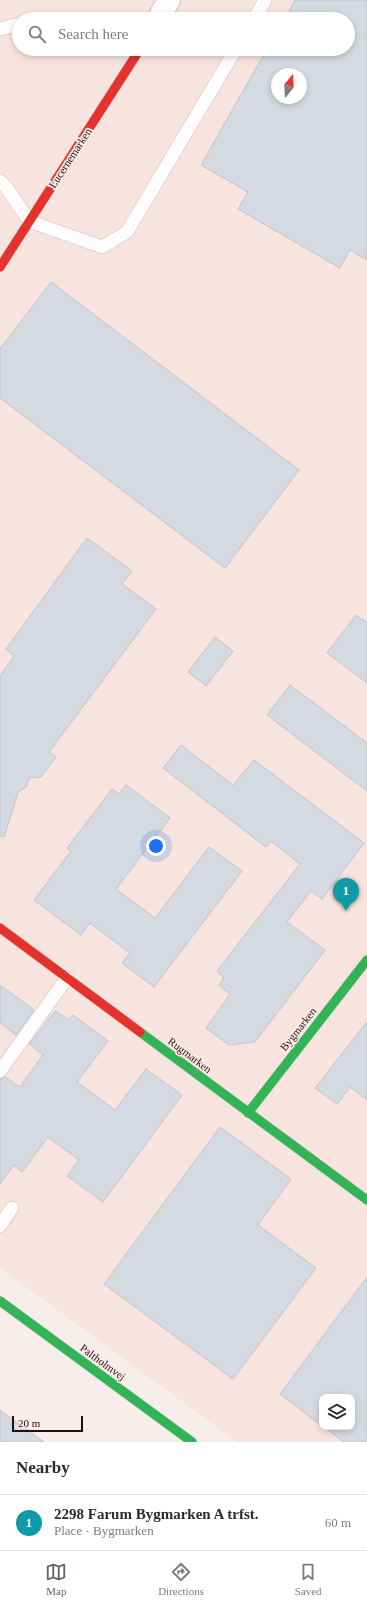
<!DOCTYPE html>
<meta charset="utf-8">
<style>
:root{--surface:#fff;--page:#f2f2f3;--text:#2b2b33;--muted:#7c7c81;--line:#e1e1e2;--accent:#6b5e5c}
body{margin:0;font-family:Georgia,serif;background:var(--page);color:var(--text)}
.controls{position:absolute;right:12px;bottom:12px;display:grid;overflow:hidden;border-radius:8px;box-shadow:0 2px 6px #0003}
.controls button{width:36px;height:36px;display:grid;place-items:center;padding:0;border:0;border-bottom:1px solid var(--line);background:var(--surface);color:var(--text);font:20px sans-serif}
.compass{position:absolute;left:271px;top:68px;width:36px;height:36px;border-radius:50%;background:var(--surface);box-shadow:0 2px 6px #0003;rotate:18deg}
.scale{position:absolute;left:12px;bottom:10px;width:71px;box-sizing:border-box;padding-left:4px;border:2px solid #1f110e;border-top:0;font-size:11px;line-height:14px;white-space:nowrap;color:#1f110e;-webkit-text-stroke:3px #fcebe7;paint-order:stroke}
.you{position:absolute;left:156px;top:846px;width:14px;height:14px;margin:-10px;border:3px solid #fff;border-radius:50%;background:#1a73e8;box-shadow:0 0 0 6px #1a73e833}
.badge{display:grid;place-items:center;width:26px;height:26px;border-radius:50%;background:var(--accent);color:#fff;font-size:13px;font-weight:700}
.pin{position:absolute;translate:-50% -33px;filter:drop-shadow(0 1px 2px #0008)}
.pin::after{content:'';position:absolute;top:21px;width:14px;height:12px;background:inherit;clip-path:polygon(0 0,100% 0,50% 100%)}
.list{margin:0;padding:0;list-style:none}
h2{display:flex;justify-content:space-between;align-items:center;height:52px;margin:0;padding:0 16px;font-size:17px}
h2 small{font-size:13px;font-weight:400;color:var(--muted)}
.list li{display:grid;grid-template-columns:26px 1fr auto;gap:12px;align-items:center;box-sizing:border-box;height:56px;padding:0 16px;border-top:1px solid var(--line)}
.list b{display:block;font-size:15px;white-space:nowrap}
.list p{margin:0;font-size:13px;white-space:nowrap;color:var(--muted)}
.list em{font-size:13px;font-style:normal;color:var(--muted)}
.icon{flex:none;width:22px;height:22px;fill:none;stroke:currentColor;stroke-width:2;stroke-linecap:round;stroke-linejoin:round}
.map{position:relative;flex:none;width:367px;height:1442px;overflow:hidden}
.search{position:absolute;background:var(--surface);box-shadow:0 2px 6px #0003;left:12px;right:12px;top:12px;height:44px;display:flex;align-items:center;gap:10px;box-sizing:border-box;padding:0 14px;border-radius:22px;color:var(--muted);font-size:15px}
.sheet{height:108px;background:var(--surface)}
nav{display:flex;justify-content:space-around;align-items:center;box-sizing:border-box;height:56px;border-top:1px solid var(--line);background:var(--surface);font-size:11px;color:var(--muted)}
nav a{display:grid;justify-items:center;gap:2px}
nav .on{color:var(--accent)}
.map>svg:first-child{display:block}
.built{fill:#f8e4df;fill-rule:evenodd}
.building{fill:#d5d9e1;stroke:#c2c3c7;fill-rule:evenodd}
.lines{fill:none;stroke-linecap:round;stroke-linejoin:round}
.lane-casing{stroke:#cabfbc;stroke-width:14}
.street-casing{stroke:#cabfbc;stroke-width:24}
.fast-casing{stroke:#cabfbc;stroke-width:10}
.jam-casing{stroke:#cabfbc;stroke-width:10}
.lane{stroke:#fefcfc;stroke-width:13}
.street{stroke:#fefcfc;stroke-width:22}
.fast{stroke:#30b455;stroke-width:9}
.jam{stroke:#e5322d;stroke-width:9}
.labels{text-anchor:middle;stroke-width:3.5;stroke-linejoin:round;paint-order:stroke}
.street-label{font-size:11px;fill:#1f110e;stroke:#fcebe7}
</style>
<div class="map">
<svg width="367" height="1442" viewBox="0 0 367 1442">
<rect width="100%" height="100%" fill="#f7eeec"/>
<path class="built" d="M 0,0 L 367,0 L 367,1442 L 237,1442 L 0,1268 ZM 19,19 L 348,19 L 348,49 L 19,49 ZM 277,74 L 301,74 L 301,98 L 277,98 ZM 322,1397 L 352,1397 L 352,1427 L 322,1427 Z"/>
<path class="building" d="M 295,0 L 367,0 L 367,260 L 350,250 L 340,268 L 238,209 L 248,192 L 201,165 L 267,49 L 348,49 L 348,19 L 285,19 ZM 277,74 L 301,74 L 301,98 L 277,98 Z
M 51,282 L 299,470 L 225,568 L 0,398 L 0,349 Z
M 87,538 L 132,571 L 122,584 L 156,609 L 49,752 L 56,757 L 41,777 L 29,778 L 26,787 L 18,792 L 4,837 L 0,836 L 0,676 L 14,656 L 6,649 Z
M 356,615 L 367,623 L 367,683 L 327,653 Z
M 215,637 L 233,651 L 206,686 L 188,672 Z
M 290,685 L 367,743 L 367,791 L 267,715 Z
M 181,745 L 233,785 L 254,760 L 364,843 L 322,899 L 311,891 L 287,922 L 325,950 L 255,1042 L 229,1045 L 206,1028 L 230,994 L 219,985 L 224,978 L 217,971 L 300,864 L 271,841 L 266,847 L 163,768 Z
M 126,785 L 170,818 L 116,889 L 155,918 L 209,847 L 242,871 L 154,987 L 122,963 L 130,953 L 90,923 L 81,935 L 34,900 L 71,851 L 67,848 L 112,789 L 119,794 Z
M 0,985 L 34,1010 L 16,1035 L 0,1023 Z
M 55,1011 L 69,1020 L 73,1015 L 108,1041 L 77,1082 L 115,1110 L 146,1069 L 182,1095 L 103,1202 L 67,1176 L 79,1160 L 48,1137 L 22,1172 L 14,1165 L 0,1184 L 0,1079 L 5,1077 L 20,1087 L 43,1055 L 29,1044 Z
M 367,1022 L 367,1100 L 350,1087 L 337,1104 L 315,1088 Z
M 220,1127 L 291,1179 L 258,1225 L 316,1268 L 233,1379 L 104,1284 Z
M 367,1277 L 367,1442 L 344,1442 L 324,1427 L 352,1427 L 352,1397 L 322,1397 L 322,1426 L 280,1394 Z
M 0,1410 L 44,1442 L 0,1442 Z"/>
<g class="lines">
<defs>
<path id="lane" d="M 254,19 L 265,0
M 0,29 L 19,24
M 0,181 L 6,187 L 29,221 L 102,247 L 127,232 L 236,49
M 0,1071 L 67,978
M 0,1226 L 12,1208"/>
<path id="street" d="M 158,19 L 169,0"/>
<path id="fast" d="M 140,1032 L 367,1200
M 248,1113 L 367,960
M 0,1301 L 192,1442"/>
<path id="jam" d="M 0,267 L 140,49
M 0,928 L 140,1032"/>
</defs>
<use href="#lane" class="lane-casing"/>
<use href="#street" class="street-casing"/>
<use href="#fast" class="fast-casing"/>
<use href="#jam" class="jam-casing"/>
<use href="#lane" class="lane"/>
<use href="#street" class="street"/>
<use href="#fast" class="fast"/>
<use href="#jam" class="jam"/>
</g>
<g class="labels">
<g class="street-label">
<text transform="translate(70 158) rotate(-57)" y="4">Lucernemarken</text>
<text transform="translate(298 1029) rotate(-52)" y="4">Bygmarken</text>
<text transform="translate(190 1055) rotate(37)" y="4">Rugmarken</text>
<text transform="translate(103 1362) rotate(36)" y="4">Paltholmvej</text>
</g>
</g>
</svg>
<div class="controls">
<button><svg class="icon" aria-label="layers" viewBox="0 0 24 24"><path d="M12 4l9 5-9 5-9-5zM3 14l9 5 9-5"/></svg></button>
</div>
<svg class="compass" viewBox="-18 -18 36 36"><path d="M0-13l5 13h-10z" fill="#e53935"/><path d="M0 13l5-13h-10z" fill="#7c7c81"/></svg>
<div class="scale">20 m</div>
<div class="you"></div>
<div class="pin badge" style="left:346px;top:911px;background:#0f9aa8">1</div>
<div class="search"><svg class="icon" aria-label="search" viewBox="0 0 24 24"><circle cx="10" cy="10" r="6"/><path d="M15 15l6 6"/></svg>Search here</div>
</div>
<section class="sheet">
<h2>Nearby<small></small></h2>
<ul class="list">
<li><span class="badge" style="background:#0f9aa8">1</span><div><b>2298 Farum Bygmarken A trfst.</b><p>Place · Bygmarken</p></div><em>60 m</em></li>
</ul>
</section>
<nav>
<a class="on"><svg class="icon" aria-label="map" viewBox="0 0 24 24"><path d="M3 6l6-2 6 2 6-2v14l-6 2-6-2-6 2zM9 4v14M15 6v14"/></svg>Map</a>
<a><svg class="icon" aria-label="directions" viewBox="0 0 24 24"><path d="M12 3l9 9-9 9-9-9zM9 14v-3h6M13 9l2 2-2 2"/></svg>Directions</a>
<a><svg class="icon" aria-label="saved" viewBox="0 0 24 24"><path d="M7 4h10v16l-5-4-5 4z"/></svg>Saved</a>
</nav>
